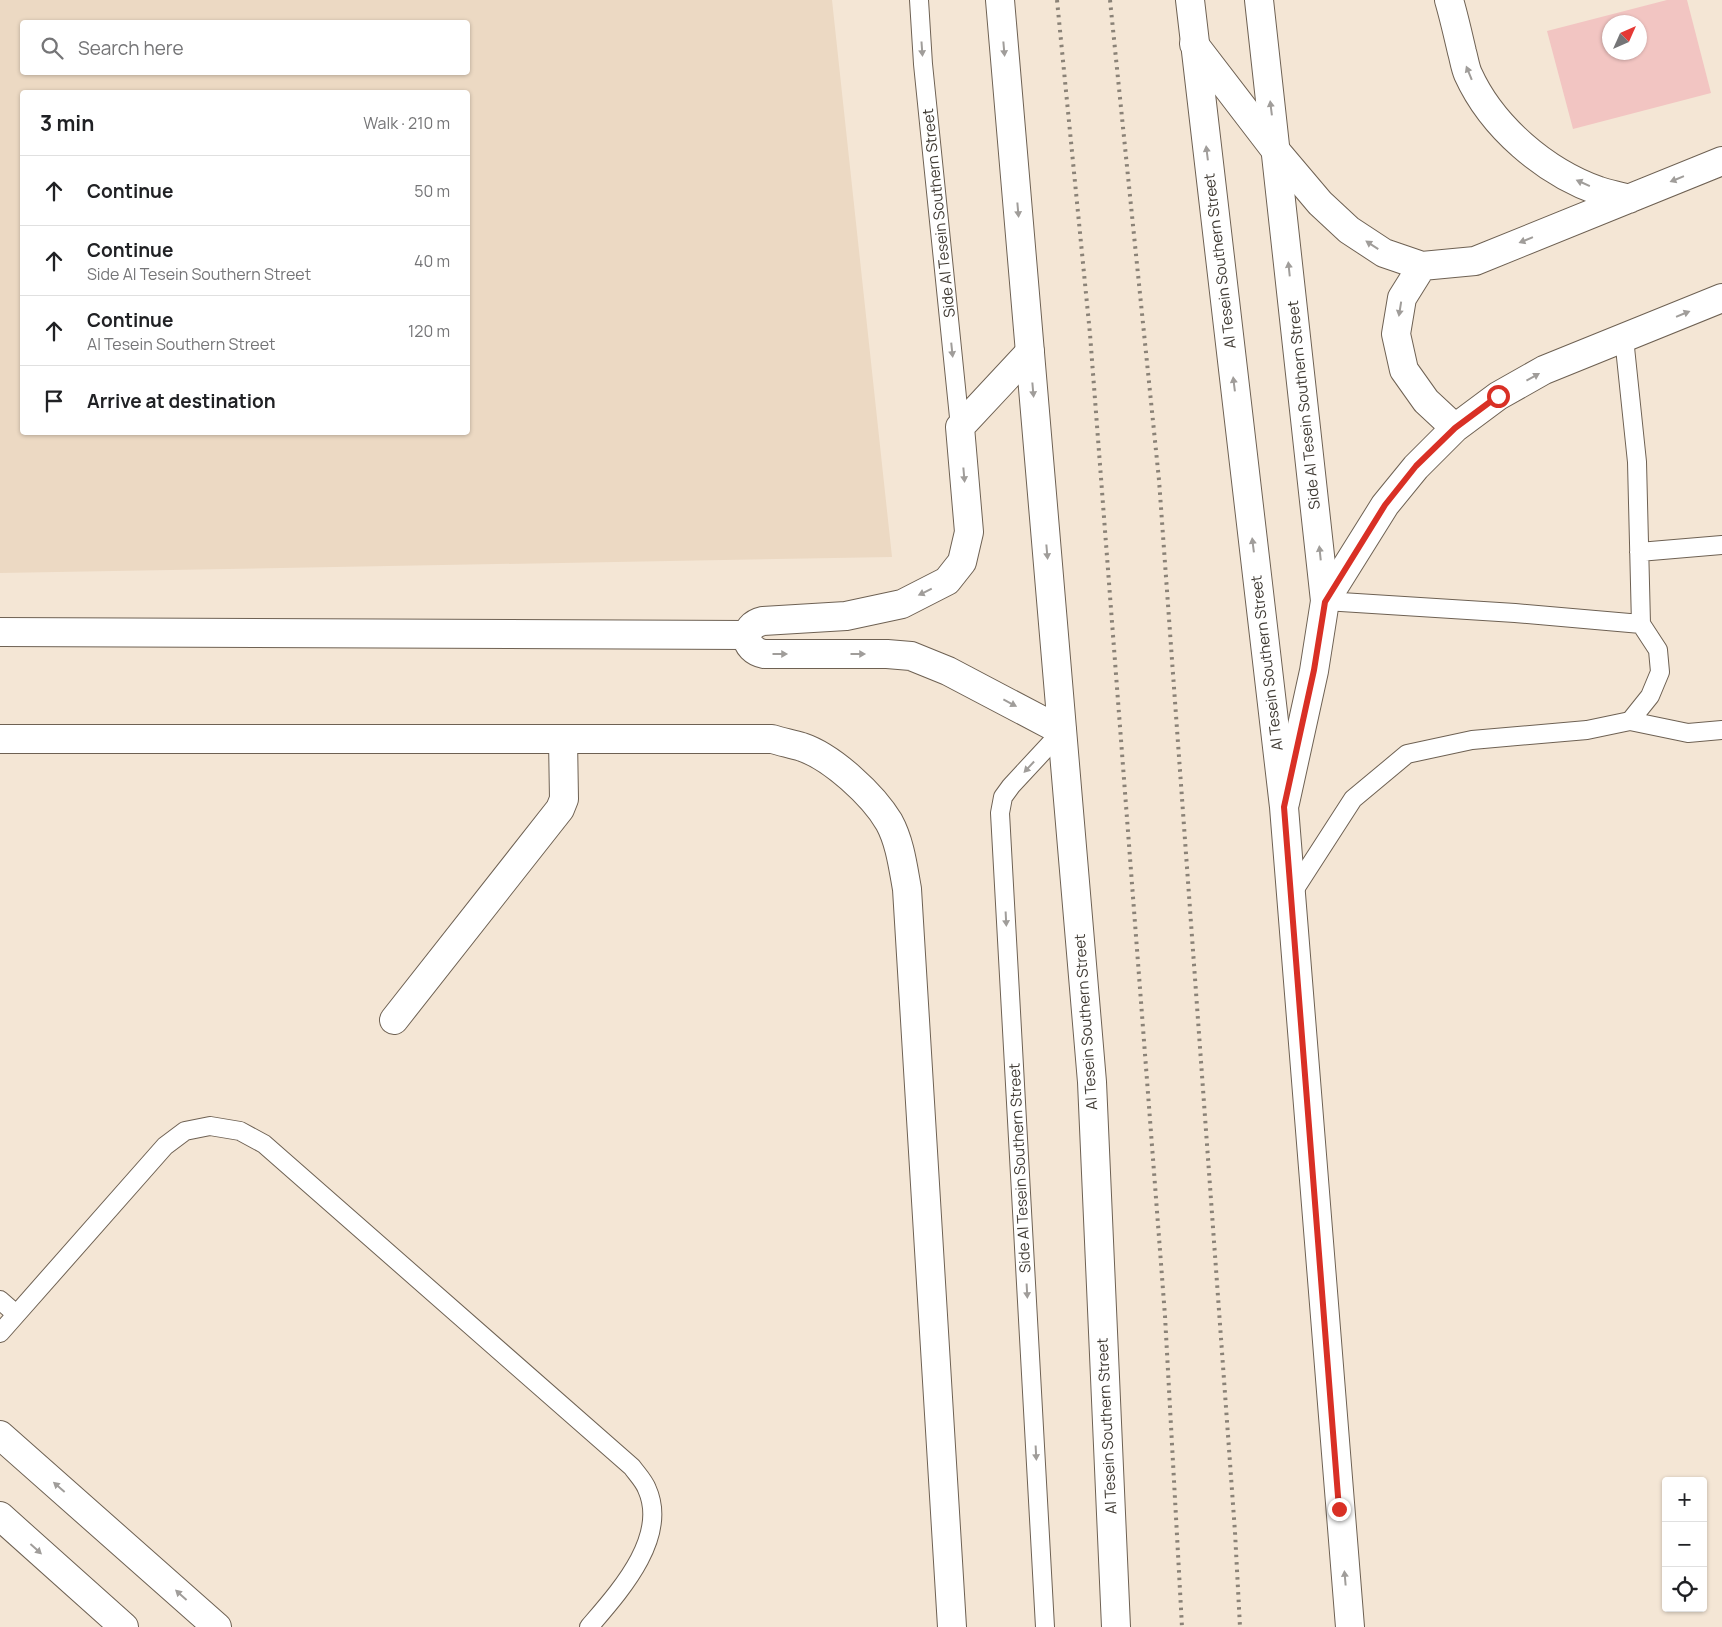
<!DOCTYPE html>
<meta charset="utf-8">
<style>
:root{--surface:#fff;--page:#f6f6f6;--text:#202124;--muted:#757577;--line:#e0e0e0}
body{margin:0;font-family:Manrope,sans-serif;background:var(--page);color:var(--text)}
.controls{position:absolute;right:15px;bottom:15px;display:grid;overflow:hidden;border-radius:5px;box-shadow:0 1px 4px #0004}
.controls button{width:45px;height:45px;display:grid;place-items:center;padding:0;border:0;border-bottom:1px solid var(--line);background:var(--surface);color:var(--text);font:25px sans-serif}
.compass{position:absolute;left:1602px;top:15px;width:45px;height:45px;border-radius:50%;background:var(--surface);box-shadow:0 1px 4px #0004;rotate:45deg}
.stop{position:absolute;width:15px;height:15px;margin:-11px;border:4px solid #d93025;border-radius:50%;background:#fff}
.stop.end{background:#d93025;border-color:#fff;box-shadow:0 1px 5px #0008}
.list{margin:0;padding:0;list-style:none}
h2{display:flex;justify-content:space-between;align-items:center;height:65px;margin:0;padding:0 20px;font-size:21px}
h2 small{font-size:16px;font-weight:400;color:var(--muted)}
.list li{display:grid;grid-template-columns:32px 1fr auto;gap:15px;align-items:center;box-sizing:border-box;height:70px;padding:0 20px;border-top:1px solid var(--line)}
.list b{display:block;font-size:19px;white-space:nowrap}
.list p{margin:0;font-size:16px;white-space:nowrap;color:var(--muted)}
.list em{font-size:16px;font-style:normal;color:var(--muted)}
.icon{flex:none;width:28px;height:28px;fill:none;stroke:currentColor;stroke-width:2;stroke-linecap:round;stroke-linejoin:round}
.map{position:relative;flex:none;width:1722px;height:1627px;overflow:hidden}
.search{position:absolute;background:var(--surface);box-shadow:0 1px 4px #0004;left:20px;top:20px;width:450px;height:55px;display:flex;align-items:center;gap:12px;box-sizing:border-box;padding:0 18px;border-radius:5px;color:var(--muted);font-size:19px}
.panel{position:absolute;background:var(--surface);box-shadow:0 1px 4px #0004;left:20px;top:90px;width:450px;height:345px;border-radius:5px}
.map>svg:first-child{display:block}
.built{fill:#ecd9c3;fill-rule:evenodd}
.building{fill:#f2c5c2;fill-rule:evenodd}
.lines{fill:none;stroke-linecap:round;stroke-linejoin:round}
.lane-casing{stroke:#6e6153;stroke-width:20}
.street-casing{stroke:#6e6153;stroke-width:30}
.secondary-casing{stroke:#6e6153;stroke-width:30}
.primary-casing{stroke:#6e6153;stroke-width:30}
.lane{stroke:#fff;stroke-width:18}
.street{stroke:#fff;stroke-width:28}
.secondary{stroke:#fff;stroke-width:28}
.primary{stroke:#fff;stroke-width:28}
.rail{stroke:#8a8277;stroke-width:4;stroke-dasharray:2.5 5;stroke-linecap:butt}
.oneway{fill:#a09d9a}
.route{stroke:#d93025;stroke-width:6}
.labels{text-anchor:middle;stroke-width:4.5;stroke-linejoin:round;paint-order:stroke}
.street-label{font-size:15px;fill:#403b34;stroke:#fff}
</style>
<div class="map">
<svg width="1722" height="1627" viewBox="0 0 1722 1627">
<rect width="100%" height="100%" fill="#f4e6d5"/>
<path class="built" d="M 0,0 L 832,0 L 892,557 L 0,573 ZM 22,22 L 468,22 L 468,72 L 22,72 ZM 22,92 L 468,92 L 468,432 L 22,432 Z"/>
<path class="building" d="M 1667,0 L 1687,0 L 1711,93 L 1573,129 L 1547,31 ZM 1610,22 L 1640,22 L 1640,52 L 1610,52 Z"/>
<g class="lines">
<defs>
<path id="lane" d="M 919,0 L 923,64 L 960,427
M 1624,338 L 1637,462 L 1641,624
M 1639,552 L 1722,545
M 1630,721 L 1688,733 L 1722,730
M 1291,895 L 1353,799 L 1407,754 L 1472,740 L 1587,730 L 1630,721 L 1650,696 L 1660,672 L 1658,650 L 1641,624 L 1515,613 L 1325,601
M 0,1300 L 16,1314
M 0,1333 L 165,1146 L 185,1131 L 210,1126 L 240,1131 L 264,1144 L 632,1467 C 637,1474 644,1481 647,1489 C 669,1538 618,1593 589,1627
M 1045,1627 L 1000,813 L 1003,797 L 1011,786 L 1062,731"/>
<path id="street" d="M 1449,0 C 1454,17 1458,35 1462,52 C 1464,59 1465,67 1468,74 C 1492,127 1545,172 1599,191 C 1609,194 1619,196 1629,199
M 1194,44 L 1276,151 L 1320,203 L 1349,230 L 1384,253 L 1422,266 L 1475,261 L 1722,161
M 1422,266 L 1402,298 L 1396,334 L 1404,370 L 1426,401 L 1455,428
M 1030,352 L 960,427 L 969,532 L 962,562 L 947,581 L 902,604 L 846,616 L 763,621 C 741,626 743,650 764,654 L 887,654 L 911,656 L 948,671 L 1062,731
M 1325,601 L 1385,505 L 1416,467 L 1455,428 L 1498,396 L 1544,370 L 1722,298
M 0,632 L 747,635
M 0,739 L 772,739 C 782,742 792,744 802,747 C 832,757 873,795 889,822 C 900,842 903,867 907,889 L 952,1627
M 394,1020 L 560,809 L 564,799 L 563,739
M 0,1435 L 217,1627
M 0,1516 L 124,1627"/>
<path id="secondary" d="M 1259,0 L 1325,601 L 1314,671 L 1285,803"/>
<path id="primary" d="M 1000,0 L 1092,1082 L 1116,1627
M 1190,0 L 1284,807 L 1350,1627"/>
</defs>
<use href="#lane" class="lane-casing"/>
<use href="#street" class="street-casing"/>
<use href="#secondary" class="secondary-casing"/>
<use href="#primary" class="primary-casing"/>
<use href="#lane" class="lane"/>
<use href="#street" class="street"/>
<use href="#secondary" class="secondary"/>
<use href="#primary" class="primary"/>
<path class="rail" d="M 1057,0 L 1090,334 L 1165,1316 L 1182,1627
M 1110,0 L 1159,480 L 1235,1532 L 1240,1627"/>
</g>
<defs><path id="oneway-solid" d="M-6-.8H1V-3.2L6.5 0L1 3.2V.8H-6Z" transform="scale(1.25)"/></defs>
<g class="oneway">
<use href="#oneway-solid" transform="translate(922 49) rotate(86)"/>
<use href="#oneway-solid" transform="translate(1004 49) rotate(85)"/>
<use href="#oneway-solid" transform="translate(1469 73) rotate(-112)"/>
<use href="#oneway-solid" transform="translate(1271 108) rotate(-97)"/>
<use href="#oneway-solid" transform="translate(1207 153) rotate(-97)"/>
<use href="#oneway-solid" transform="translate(1677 179) rotate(158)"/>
<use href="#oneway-solid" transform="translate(1583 183) rotate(-156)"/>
<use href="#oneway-solid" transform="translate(1018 210) rotate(85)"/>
<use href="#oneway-solid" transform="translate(1526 240) rotate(158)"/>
<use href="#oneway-solid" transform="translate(1372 245) rotate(-147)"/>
<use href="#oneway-solid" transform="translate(1289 269) rotate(-96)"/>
<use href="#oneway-solid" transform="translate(1400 309) rotate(99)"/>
<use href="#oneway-solid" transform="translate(1683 314) rotate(-22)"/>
<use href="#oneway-solid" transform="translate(952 350) rotate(84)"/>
<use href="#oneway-solid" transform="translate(1533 377) rotate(-29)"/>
<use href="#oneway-solid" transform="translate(1234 384) rotate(-97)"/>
<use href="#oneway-solid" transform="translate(1033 390) rotate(85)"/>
<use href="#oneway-solid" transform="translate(964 475) rotate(85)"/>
<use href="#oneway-solid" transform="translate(1253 545) rotate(-97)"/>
<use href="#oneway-solid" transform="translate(1047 552) rotate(85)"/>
<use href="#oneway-solid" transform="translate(1320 553) rotate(-96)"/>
<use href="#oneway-solid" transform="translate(925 592) rotate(154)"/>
<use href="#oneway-solid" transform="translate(780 654)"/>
<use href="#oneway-solid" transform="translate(858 654)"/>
<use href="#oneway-solid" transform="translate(1010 703) rotate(28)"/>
<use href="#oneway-solid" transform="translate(1029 767) rotate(133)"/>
<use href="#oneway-solid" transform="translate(1006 919) rotate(87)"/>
<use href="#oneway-solid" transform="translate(1027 1291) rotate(87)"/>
<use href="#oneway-solid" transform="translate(1036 1453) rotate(87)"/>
<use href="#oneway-solid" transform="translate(59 1487) rotate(-139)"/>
<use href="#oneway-solid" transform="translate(36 1549) rotate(42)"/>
<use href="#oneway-solid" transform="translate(1345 1578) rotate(-95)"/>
<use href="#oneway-solid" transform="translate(181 1595) rotate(-138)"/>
</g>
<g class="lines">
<path class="route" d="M 1339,1509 L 1284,807 L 1314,670 L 1325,602 L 1385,505 L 1416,466 L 1455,428 L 1498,396"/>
</g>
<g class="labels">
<g class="street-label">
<text transform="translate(939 213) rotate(-96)" y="5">Side Al Tesein Southern Street</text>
<text transform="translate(1220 261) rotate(-97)" y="5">Al Tesein Southern Street</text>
<text transform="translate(1304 405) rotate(-96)" y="5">Side Al Tesein Southern Street</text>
<text transform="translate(1267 663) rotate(-97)" y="5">Al Tesein Southern Street</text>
<text transform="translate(1086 1022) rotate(-94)" y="5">Al Tesein Southern Street</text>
<text transform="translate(1020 1168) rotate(-93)" y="5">Side Al Tesein Southern Street</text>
<text transform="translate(1107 1426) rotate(-93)" y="5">Al Tesein Southern Street</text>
</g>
</g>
</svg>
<div class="controls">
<button>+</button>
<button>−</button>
<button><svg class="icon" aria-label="locate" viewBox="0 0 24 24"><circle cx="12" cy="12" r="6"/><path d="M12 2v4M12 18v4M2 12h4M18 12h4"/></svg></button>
</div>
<svg class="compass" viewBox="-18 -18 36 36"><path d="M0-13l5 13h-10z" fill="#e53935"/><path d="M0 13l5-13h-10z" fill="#757577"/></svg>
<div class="stop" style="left:1498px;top:396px"></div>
<div class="stop end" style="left:1339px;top:1509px"></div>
<div class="search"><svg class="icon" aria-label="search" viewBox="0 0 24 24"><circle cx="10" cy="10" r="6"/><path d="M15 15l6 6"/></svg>Search here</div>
<section class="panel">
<h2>3 min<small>Walk · 210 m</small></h2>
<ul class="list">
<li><svg class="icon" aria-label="ahead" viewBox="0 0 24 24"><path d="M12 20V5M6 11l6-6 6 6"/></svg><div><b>Continue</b></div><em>50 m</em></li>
<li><svg class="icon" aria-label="ahead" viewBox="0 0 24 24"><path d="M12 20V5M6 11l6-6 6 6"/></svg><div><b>Continue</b><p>Side Al Tesein Southern Street</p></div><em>40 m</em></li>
<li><svg class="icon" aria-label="ahead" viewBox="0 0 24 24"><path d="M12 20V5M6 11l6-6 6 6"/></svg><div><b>Continue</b><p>Al Tesein Southern Street</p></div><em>120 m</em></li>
<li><svg class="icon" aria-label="arrive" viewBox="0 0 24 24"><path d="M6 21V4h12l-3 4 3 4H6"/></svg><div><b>Arrive at destination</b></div></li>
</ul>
</section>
</div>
